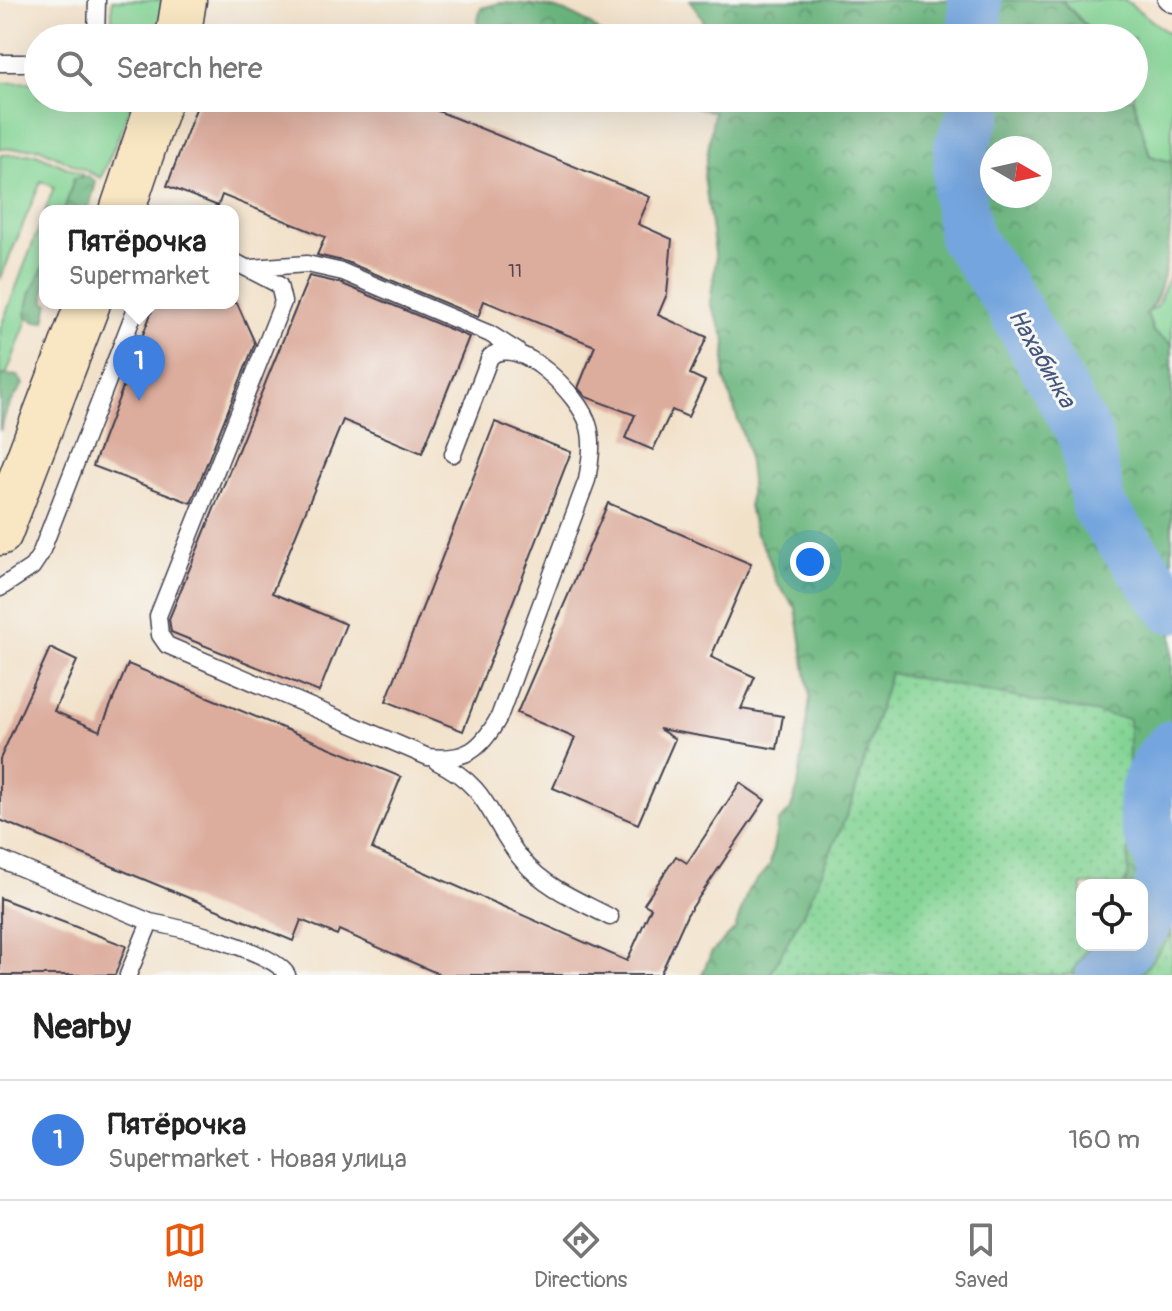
<!DOCTYPE html>
<meta charset="utf-8">
<style>
:root{--surface:#fff;--page:#f6f6f6;--text:#222;--muted:#767676;--line:#e0e0e0;--accent:#ea580c}
body{margin:0;font-family:Pangolin,sans-serif;background:var(--page);color:var(--text)}
.controls{position:absolute;right:24px;bottom:24px;display:grid;overflow:hidden;border-radius:16px;box-shadow:0 8px 32px #0002}
.controls button{width:72px;height:72px;display:grid;place-items:center;padding:0;border:0;border-bottom:2px solid var(--line);background:var(--surface);color:var(--text);font:40px sans-serif}
.compass{position:absolute;left:980px;top:136px;width:72px;height:72px;border-radius:50%;background:var(--surface);box-shadow:0 8px 32px #0002;rotate:99deg}
.you{position:absolute;left:810px;top:562px;width:28px;height:28px;margin:-20px;border:6px solid #fff;border-radius:50%;background:#1a73e8;box-shadow:0 0 0 12px #1a73e833}
.badge{display:grid;place-items:center;width:52px;height:52px;border-radius:50%;background:var(--accent);color:#fff;font-size:26px;font-weight:700}
.pin{position:absolute;translate:-50% -66px;filter:drop-shadow(0 2px 4px #0008)}
.pin::after{content:'';position:absolute;top:42px;width:28px;height:24px;background:inherit;clip-path:polygon(0 0,100% 0,50% 100%)}
.popup{position:absolute;left:39px;top:205px;width:200px;height:104px;box-sizing:border-box;display:grid;place-content:center;border-radius:16px;background:var(--surface);filter:drop-shadow(0 2px 6px #0005);font-size:26px;white-space:nowrap;color:var(--muted)}
.popup b{font-size:30px;color:var(--text)}
.popup::after{content:'';position:absolute;left:50%;top:100%;margin-left:-16px;border:16px solid transparent;border-top-color:var(--surface)}
.list{margin:0;padding:0;list-style:none}
h2{display:flex;justify-content:space-between;align-items:center;height:104px;margin:0;padding:0 32px;font-size:34px}
h2 small{font-size:26px;font-weight:400;color:var(--muted)}
.list li{display:grid;grid-template-columns:52px 1fr auto;gap:24px;align-items:center;box-sizing:border-box;height:120px;padding:0 32px;border-top:2px solid var(--line)}
.list b{display:block;font-size:30px;white-space:nowrap}
.list p{margin:0;font-size:26px;white-space:nowrap;color:var(--muted)}
.list em{font-size:26px;font-style:normal;color:var(--muted)}
.icon{flex:none;width:44px;height:44px;fill:none;stroke:currentColor;stroke-width:2;stroke-linecap:round;stroke-linejoin:round}
.map{position:relative;flex:none;width:1172px;height:975px;overflow:hidden}
.search{position:absolute;background:var(--surface);box-shadow:0 8px 32px #0002;left:24px;right:24px;top:24px;height:88px;display:flex;align-items:center;gap:20px;box-sizing:border-box;padding:0 28px;border-radius:44px;color:var(--muted);font-size:30px}
.sheet{height:224px;background:var(--surface)}
nav{display:flex;justify-content:space-around;align-items:center;box-sizing:border-box;height:112px;border-top:2px solid var(--line);background:var(--surface);font-size:22px;color:var(--muted)}
nav a{display:grid;justify-items:center;gap:4px}
nav .on{color:var(--accent)}
.map>svg:first-child{display:block}
.green{fill:#83d494;stroke:#527b68;stroke-width:2}
.forest{fill:url(#forest-crowns);stroke:#466c5c;stroke-width:2;fill-rule:evenodd}
.garden{fill:url(#garden-dots);stroke:#527b68;stroke-width:2}
.lines{fill:none;stroke-linecap:round;stroke-linejoin:round}
.river{stroke:#74a5de;stroke-width:54}
.building{fill:#dcac9c}
.lane-casing{stroke:#413f50;stroke-width:19}
.secondary-casing{stroke:#413f50;stroke-width:47}
.lane{stroke:#fff;stroke-width:16}
.secondary{stroke:#f9e7c3;stroke-width:44}
.labels{text-anchor:middle;stroke-width:6;stroke-linejoin:round;paint-order:stroke}
.number-label{font-size:18px;fill:#504453}
.water-label{font-size:24px;font-style:italic;fill:#43567c;stroke:#f6f6f2}
</style>
<div class="map">
<svg width="1172" height="975" viewBox="0 0 1172 975">
<defs>
<pattern id="forest-crowns" width="20" height="18" patternUnits="userSpaceOnUse" patternTransform="scale(2)"><rect width="20" height="18" fill="#6ab67e"/><path d="M2 6a3 3 0 1 1 6 0M12 15a3 3 0 1 1 6 0" fill="none" stroke="#579468"/></pattern>
<pattern id="garden-dots" width="8" height="8" patternUnits="userSpaceOnUse" patternTransform="scale(2)"><rect width="8" height="8" fill="#83d494"/><path d="M2 2h.1M6 6h.1" fill="none" stroke="#71b680" stroke-width="1.8" stroke-linecap="round"/></pattern>
</defs>
<rect width="100%" height="100%" fill="#f6f6f2"/>
<filter id="ink" filterUnits="userSpaceOnUse"><feTurbulence type="fractalNoise" baseFrequency=".0125" numOctaves="2"/><feDisplacementMap in="SourceGraphic" scale="16" xChannelSelector="R" yChannelSelector="G"/><feConvolveMatrix kernelMatrix="1 2 1 2 8 2 1 2 1" color-interpolation-filters="sRGB"/></filter>
<filter id="wash" filterUnits="userSpaceOnUse"><feTurbulence type="fractalNoise" baseFrequency=".006" numOctaves="4" result="noise"/><feDisplacementMap in="SourceGraphic" scale="32" xChannelSelector="R" yChannelSelector="G"/><feGaussianBlur stdDeviation="1.8" result="paint"/><feColorMatrix in="noise" values="0 0 0 0 0 0 0 0 0 0 0 0 0 0 0 0 0 1.4 0 .05"/><feComposite in="paint" operator="in"/></filter>
<g filter="url(#wash)">
<rect width="100%" height="100%" fill="#f2e1c9"/>
<path class="green" d="M 112,0 L 167,0 L 159,38 L 112,38 Z
M 1061,0 L 1125,0 L 1172,36 L 1172,162 L 1150,156 L 1133,98 L 1134,38 L 1098,38 Z
M 38,82 L 38,98 L 135,98 L 101,178 L 39,148 L 0,149 L 0,83 Z
M 36,154 L 82,174 L 68,211 L 45,211 L 54,187 L 41,181 L 0,280 L 0,155 Z
M 45,212 L 45,272 L 0,392 L 0,329 Z
M 1172,270 L 1172,344 L 1153,332 L 1147,313 L 1157,306 Z"/>
<path class="forest" d="M 690,0 L 1061,0 L 1098,38 L 703,38 L 703,19 Z
M 500,3 C 539,3 578,8 605,38 L 505,38 L 477,25 L 481,8 Z
M 665,98 L 1133,98 L 1150,156 L 1172,162 C 1172,203 1172,287 1147,313 L 1153,332 L 1172,344 L 1172,975 L 1071,975 L 1089,945 L 1142,945 L 1142,885 L 1124,885 L 1128,877 L 890,673 L 852,803 L 807,906 L 770,975 L 702,975 L 711,953 L 735,929 L 748,890 L 770,865 L 778,822 L 790,811 L 798,787 L 810,698 L 796,608 L 776,582 L 768,556 L 755,532 L 749,506 L 751,481 L 747,448 L 724,377 L 726,340 L 710,303 L 716,260 L 704,176 L 714,112 ZM 992,148 L 1040,148 L 1040,196 L 992,196 Z
M 88,176 L 96,182 L 88,211 L 64,211 L 74,178 Z
M 45,264 L 45,303 L 49,303 L 45,321 L 36,322 L 25,315 L 31,292 Z
M 3,375 L 18,376 L 23,384 L 7,409 L 0,431 L 0,377 Z"/>
<path class="garden" d="M 890,673 L 1129,719 L 1128,877 L 1124,885 L 1082,885 L 1082,945 L 1089,945 L 1071,975 L 770,975 L 807,906 L 852,803 Z
M 1172,934 L 1172,975 L 1141,975 Z"/>
<g class="lines">
<path class="river" d="M 975,0 L 976,38
M 977,98 L 977,108 L 961,146 L 959,195 L 965,236 L 1010,301 L 1086,437 L 1099,508 L 1172,606
M 1142,925 C 1155,908 1167,885 1162,862 C 1160,850 1152,838 1148,827 C 1139,798 1152,767 1172,747
M 1103,975 L 1128,945"/>
</g>
<g id="blocks">
<path class="building" d="M 200,98 L 406,98 L 650,197 L 638,224 L 672,239 L 667,294 L 658,315 L 707,337 L 690,374 L 705,381 L 688,417 L 672,410 L 653,450 L 625,438 L 635,415 L 586,397 L 578,388 L 595,346 L 484,301 L 478,317 L 347,262 L 317,255 L 325,237 L 222,195 L 218,206 L 167,186 Z
M 309,276 L 340,283 L 469,337 L 422,453 L 343,420 L 272,593 L 346,624 L 319,692 L 171,632 L 169,619 Z
M 155,303 L 237,303 L 255,343 L 191,503 L 93,466 Z
M 495,422 L 571,452 L 463,731 L 386,701 Z
M 608,503 L 751,564 L 711,657 L 755,677 L 741,709 L 783,716 L 777,749 L 659,729 L 675,739 L 638,824 L 553,788 L 575,738 L 517,713 Z
M 50,648 L 77,661 L 54,711 L 100,731 L 128,664 L 401,777 L 372,849 L 627,961 L 651,908 L 644,904 L 676,856 L 687,863 L 740,783 L 765,800 L 687,915 L 660,975 L 441,975 L 339,930 L 337,935 L 301,920 L 293,941 L 0,820 L 0,759 Z
M 0,898 L 126,946 L 115,975 L 0,975 Z"/>
</g>
</g>
<g filter="url(#ink)">
<use href="#blocks" fill-opacity="0" stroke="#413f50" stroke-width="2"/>
<g class="lines">
<defs>
<path id="lane" d="M 1166,0 L 1172,4
M 96,38 L 97,0
M 0,63 L 38,63
M 233,261 L 279,285 L 283,302 L 158,616 L 160,635 L 167,645 L 428,757 C 466,761 481,750 499,717 L 587,480 C 590,462 594,442 588,424 C 580,397 519,332 490,357 L 453,454
M 251,268 L 307,264 L 343,272 L 490,334 L 517,351
M 0,588 L 32,567 L 40,555 L 138,303
M 436,761 C 493,789 487,819 523,861 C 546,888 580,901 610,917
M 0,859 L 150,922 L 128,975
M 150,922 C 178,927 274,951 287,975"/>
<path id="secondary" d="M 178,38 L 184,0
M 122,211 L 160,98
M 0,533 L 88,303"/>
</defs>
<use href="#lane" class="lane-casing"/>
<use href="#secondary" class="secondary-casing"/>
<use href="#lane" class="lane"/>
<use href="#secondary" class="secondary"/>
</g>
</g>
<g class="labels">
<g class="number-label">
<text x="515" y="277">11</text>
</g>
<g class="water-label">
<text transform="translate(1042 358) rotate(60)" y="8">Нахабинка</text>
</g>
</g>
</svg>
<div class="controls">
<button><svg class="icon" aria-label="locate" viewBox="0 0 24 24"><circle cx="12" cy="12" r="6"/><path d="M12 2v4M12 18v4M2 12h4M18 12h4"/></svg></button>
</div>
<svg class="compass" viewBox="-18 -18 36 36"><path d="M0-13l5 13h-10z" fill="#e53935"/><path d="M0 13l5-13h-10z" fill="#767676"/></svg>
<div class="you"></div>
<div class="pin badge" style="left:139px;top:401px;background:#3f7fe0">1</div>
<div class="popup"><b>Пятёрочка</b>Supermarket</div>
<div class="search"><svg class="icon" aria-label="search" viewBox="0 0 24 24"><circle cx="10" cy="10" r="6"/><path d="M15 15l6 6"/></svg>Search here</div>
</div>
<section class="sheet">
<h2>Nearby<small></small></h2>
<ul class="list">
<li><span class="badge" style="background:#3f7fe0">1</span><div><b>Пятёрочка</b><p>Supermarket · Новая улица</p></div><em>160 m</em></li>
</ul>
</section>
<nav>
<a class="on"><svg class="icon" aria-label="map" viewBox="0 0 24 24"><path d="M3 6l6-2 6 2 6-2v14l-6 2-6-2-6 2zM9 4v14M15 6v14"/></svg>Map</a>
<a><svg class="icon" aria-label="directions" viewBox="0 0 24 24"><path d="M12 3l9 9-9 9-9-9zM9 14v-3h6M13 9l2 2-2 2"/></svg>Directions</a>
<a><svg class="icon" aria-label="saved" viewBox="0 0 24 24"><path d="M7 4h10v16l-5-4-5 4z"/></svg>Saved</a>
</nav>
